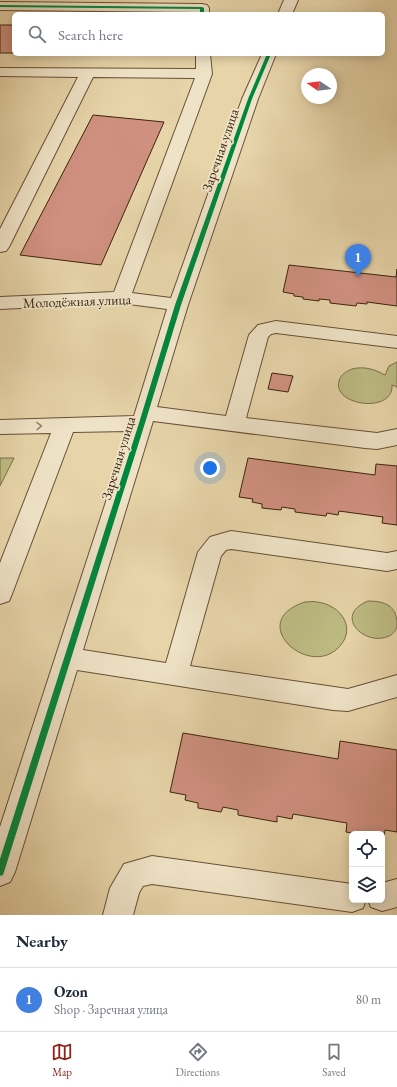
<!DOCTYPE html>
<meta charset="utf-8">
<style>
:root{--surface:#fff;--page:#f6f6f7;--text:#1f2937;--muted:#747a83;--line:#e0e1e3;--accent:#8f2418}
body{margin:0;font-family:"EB Garamond",serif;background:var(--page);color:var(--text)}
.controls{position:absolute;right:12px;bottom:12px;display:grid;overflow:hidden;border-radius:6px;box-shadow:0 2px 10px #0003}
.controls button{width:36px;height:36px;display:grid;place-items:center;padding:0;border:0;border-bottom:1px solid var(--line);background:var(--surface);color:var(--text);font:20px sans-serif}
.compass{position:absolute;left:301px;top:68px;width:36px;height:36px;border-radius:50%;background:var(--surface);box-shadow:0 2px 10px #0003;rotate:283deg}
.you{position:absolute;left:210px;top:468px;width:14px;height:14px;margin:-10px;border:3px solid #fff;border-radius:50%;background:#1a73e8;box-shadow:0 0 0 6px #1a73e833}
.badge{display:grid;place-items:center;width:26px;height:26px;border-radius:50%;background:var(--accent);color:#fff;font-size:13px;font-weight:700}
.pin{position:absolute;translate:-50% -33px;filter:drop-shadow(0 1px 2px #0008)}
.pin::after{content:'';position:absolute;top:21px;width:14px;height:12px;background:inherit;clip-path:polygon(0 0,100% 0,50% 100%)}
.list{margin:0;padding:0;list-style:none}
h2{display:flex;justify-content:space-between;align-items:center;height:52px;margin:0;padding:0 16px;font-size:17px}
h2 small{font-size:13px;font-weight:400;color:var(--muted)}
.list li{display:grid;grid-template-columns:26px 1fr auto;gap:12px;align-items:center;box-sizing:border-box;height:64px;padding:0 16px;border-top:1px solid var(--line)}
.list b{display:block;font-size:15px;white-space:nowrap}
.list p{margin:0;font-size:13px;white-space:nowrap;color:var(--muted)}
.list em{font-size:13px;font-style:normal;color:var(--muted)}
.icon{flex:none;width:22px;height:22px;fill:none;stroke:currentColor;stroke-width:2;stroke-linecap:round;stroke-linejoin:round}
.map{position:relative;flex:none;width:397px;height:915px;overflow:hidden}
.search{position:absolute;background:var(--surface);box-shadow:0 2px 10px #0003;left:12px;right:12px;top:12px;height:44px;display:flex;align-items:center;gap:10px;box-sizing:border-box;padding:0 14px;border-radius:6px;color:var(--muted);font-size:15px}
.sheet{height:116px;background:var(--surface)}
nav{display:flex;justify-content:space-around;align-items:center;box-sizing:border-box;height:56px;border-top:1px solid var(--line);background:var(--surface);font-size:11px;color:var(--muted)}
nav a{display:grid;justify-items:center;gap:2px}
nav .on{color:var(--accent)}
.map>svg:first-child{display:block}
.green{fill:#bdbb83;stroke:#7c7048}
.building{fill:#cf907f;stroke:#3c240e}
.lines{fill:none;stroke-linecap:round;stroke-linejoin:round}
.minor-casing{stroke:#675035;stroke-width:2}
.minor{fill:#efe3c7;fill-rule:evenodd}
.cycleway-casing{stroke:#efe3c7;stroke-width:2}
.cycleway{fill:#00873e;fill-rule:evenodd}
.oneway{stroke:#96846a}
.labels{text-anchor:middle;stroke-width:3.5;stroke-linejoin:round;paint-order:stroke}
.street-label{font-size:14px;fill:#3c240e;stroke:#efe3c7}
</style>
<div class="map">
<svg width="397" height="915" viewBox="0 0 397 915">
<rect width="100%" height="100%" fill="#e7d4a9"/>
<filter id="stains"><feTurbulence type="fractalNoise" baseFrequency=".005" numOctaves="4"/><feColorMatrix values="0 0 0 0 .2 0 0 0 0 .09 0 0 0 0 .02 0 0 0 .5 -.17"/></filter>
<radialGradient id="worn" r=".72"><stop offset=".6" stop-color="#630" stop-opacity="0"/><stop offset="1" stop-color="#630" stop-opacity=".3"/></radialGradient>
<path class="green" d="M 397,362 L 397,387 L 392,385 C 394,414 332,406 339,381 C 341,374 347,371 352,369 C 364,366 374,369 385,375 L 389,366 Z
M 0,458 L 14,458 L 0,486 Z
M 368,601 C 385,601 397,606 397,624 C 397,629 395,632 391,635 C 367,649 331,616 368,601 Z
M 305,602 C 309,602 313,601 317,602 C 342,605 358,630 337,649 C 306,677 246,621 305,602 Z"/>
<path class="building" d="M 0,25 L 14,25 L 14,53 L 0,53 Z
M 93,115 L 164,122 L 101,265 L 20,255 Z
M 289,265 L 396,277 L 397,269 L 397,306 L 367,302 L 367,304 L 357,303 L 356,306 L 330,303 L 330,300 L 319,299 L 319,301 L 303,299 L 303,297 L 294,296 L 294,294 L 283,292 Z
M 272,373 L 293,376 L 288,392 L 268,389 Z
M 248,458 L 375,475 L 376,464 L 397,466 L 397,525 L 382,523 L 383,517 L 339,511 L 338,515 L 327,513 L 326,516 L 295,512 L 295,509 L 282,507 L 281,510 L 262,508 L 262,504 L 252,502 L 253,499 L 239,497 Z
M 183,733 L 338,759 L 340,741 L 397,750 L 397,832 L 385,830 L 384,839 L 382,838 L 382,834 L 358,834 L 346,832 L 347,823 L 293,814 L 292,819 L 277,816 L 277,822 L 238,815 L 238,810 L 223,807 L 221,812 L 198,808 L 198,803 L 185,800 L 186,795 L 170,792 Z"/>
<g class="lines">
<defs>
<path id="minor" d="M 284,0 L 298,0 L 292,14 L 278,14 Z
M 0,2 L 202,4 L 207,5 L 209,8 L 209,14 L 195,14 L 195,12 L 0,10 Z
M 196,54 L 210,54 L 212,74 L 132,293 L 171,298 L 242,99 L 262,54 L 276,54 L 258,99 L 188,305 L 157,407 L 226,416 L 249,335 L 258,325 L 276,321 L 397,336 L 397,348 L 276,333 L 271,334 L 268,337 L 246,418 L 377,433 L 397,429 L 397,445 L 377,449 L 365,448 L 153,421 L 83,650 L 166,663 L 198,552 L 210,537 L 231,531 L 387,553 L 397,551 L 397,569 L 387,571 L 231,549 L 226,550 L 221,556 L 190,666 L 348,689 L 397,675 L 397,697 L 348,711 L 333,710 L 77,670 L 15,872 L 10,882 L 0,886 L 0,827 L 129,431 L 73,432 L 12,594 L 9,601 L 0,604 L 0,563 L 51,433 L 0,434 L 0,420 L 134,416 L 167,309 L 121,303 L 0,309 L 0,297 L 114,292 L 195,78 L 93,77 L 9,247 L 6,251 L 0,252 L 0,229 L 78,77 L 0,76 L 0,68 L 196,69 Z
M 152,856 L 352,884 L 352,900 L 366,900 L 363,908 L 352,912 L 152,884 L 143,886 L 139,893 L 133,915 L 103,915 L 110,888 L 124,864 Z
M 397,879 L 397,907 L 382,911 L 371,907 L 368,900 L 382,900 L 382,883 Z"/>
</defs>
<use href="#minor" class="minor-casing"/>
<use href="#minor" class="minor"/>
<defs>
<path id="cycleway" d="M 0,5 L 202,7 L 204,8 L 204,14 L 200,14 L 200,9 L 0,7 Z
M 267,54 L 271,54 L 252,99 L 181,305 L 145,423 L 4,872 L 3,875 L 0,876 L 0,859 L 139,423 L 175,305 L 248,99 Z"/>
</defs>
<use href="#cycleway" class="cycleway-casing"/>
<use href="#cycleway" class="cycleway"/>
</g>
<defs><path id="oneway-chevron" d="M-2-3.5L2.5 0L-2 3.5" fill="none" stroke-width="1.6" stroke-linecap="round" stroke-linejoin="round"/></defs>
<use class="oneway" href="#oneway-chevron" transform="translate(39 426) rotate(-2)"/>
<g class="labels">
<g class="street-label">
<text transform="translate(220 150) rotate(-71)" y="5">Заречная улица</text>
<text transform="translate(77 301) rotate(-2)" y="5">Молодёжная улица</text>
<text transform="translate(118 458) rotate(-73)" y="5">Заречная улица</text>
</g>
</g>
<rect width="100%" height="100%" filter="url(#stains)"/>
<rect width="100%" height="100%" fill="url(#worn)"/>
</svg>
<div class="controls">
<button><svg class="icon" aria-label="locate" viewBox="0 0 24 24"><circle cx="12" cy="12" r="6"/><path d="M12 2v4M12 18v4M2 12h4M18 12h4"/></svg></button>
<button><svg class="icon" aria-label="layers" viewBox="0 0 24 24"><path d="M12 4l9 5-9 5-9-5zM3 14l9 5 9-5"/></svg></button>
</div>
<svg class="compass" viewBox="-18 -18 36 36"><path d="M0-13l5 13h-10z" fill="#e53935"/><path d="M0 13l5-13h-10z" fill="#747a83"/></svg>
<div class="you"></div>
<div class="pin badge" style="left:358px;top:277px;background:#3f7fe0">1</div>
<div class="search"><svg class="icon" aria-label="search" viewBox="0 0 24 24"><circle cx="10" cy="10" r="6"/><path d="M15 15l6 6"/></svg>Search here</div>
</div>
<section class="sheet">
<h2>Nearby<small></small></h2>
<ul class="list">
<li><span class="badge" style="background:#3f7fe0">1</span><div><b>Ozon</b><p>Shop · Заречная улица</p></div><em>80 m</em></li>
</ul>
</section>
<nav>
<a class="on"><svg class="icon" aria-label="map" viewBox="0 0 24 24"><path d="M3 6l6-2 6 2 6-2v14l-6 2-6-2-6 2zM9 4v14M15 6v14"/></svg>Map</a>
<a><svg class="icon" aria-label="directions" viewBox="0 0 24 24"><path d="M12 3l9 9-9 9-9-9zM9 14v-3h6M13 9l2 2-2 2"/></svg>Directions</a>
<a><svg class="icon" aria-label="saved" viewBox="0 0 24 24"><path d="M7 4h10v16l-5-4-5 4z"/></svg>Saved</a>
</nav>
